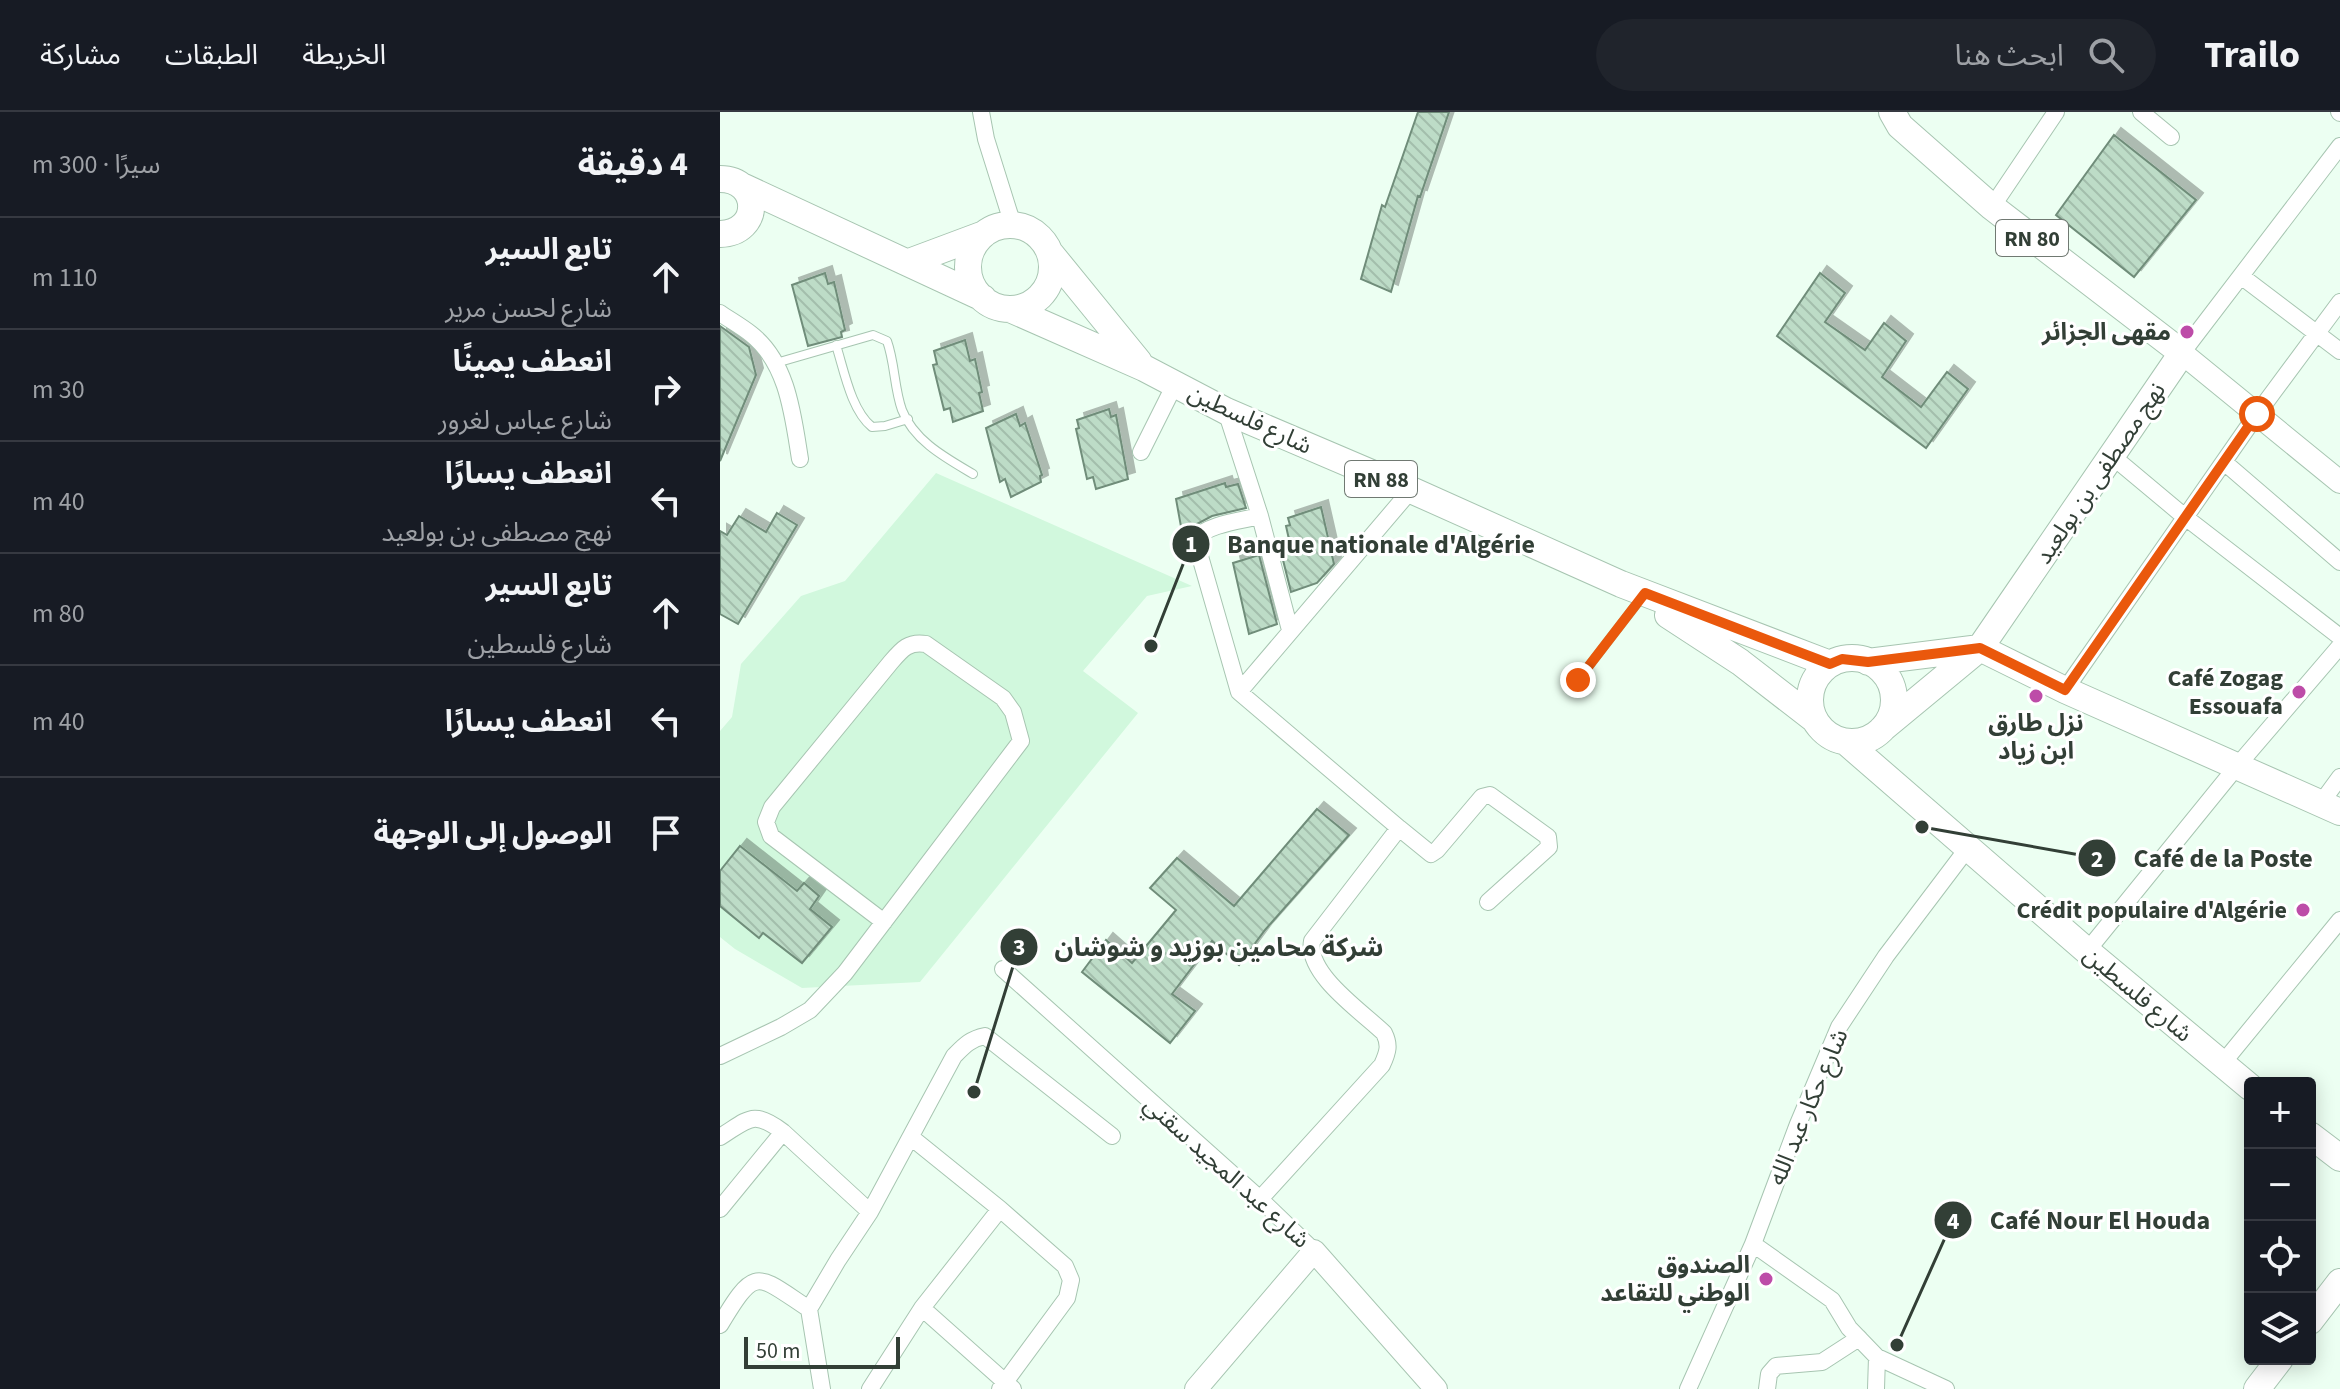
<!DOCTYPE html>
<html lang="ar">
<meta charset="utf-8">
<style>
:root{--surface:#171b24;--page:#20242c;--text:#f1f3f6;--muted:#9ea1a6;--line:#363941}
body{margin:0;font-family:"Source Sans 3","Noto Sans Arabic",sans-serif;background:var(--page);color:var(--text);direction:rtl}
.controls{position:absolute;right:24px;bottom:24px;display:grid;overflow:hidden;border-radius:8px;box-shadow:0 4px 20px #0003}
.controls button{width:72px;height:72px;display:grid;place-items:center;padding:0;border:0;border-bottom:2px solid var(--line);background:var(--surface);color:var(--text);font:40px sans-serif}
.scale{position:absolute;left:24px;bottom:20px;width:156px;box-sizing:border-box;padding-left:8px;border:4px solid #323f36;border-top:0;font-size:22px;line-height:28px;white-space:nowrap;color:#323f36;-webkit-text-stroke:6px #fff;paint-order:stroke}
.stop{position:absolute;width:24px;height:24px;margin:-18px;border:6px solid #ea580c;border-radius:50%;background:#fff}
.stop.end{background:#ea580c;border-color:#fff;box-shadow:0 2px 8px #0008}
.list{margin:0;padding:0;list-style:none}
h2{display:flex;justify-content:space-between;align-items:center;height:104px;margin:0;padding:0 32px;font-size:34px}
h2 small{font-size:26px;font-weight:400;color:var(--muted)}
.list li{display:grid;grid-template-columns:52px 1fr auto;gap:24px;align-items:center;box-sizing:border-box;height:112px;padding:0 32px;border-top:2px solid var(--line)}
.list b{display:block;font-size:30px;white-space:nowrap}
.list p{margin:0;font-size:26px;white-space:nowrap;color:var(--muted)}
.list em{font-size:26px;font-style:normal;color:var(--muted)}
.icon{flex:none;width:44px;height:44px;fill:none;stroke:currentColor;stroke-width:2;stroke-linecap:round;stroke-linejoin:round}
.map{position:relative;flex:none;width:1620px;height:1277px;overflow:hidden;direction:ltr}
header{display:flex;align-items:center;gap:48px;box-sizing:border-box;height:112px;padding:0 40px;background:var(--surface);border-bottom:2px solid var(--line)}
header strong{font-size:38px}
nav{display:flex;gap:44px;margin-inline-start:auto;font-size:28px}
.search{width:560px;height:72px;background:var(--page);display:flex;align-items:center;gap:20px;box-sizing:border-box;padding:0 28px;border-radius:44px;color:var(--muted);font-size:30px}
main{display:flex}
aside{flex:1;background:var(--surface)}
.map>svg:first-child{display:block}
.built{fill:#d1f8dd}
.building{fill:url(#building-back-hatch);stroke:#708d7a;stroke-width:2;filter:url(#shadow)}
.lines{fill:none;stroke-linecap:round;stroke-linejoin:round}
.lane-casing{stroke:#a7c5b1;stroke-width:10}
.street-casing{stroke:#a7c5b1;stroke-width:18}
.secondary-casing{stroke:#a7c5b1;stroke-width:24}
.primary-casing{stroke:#a7c5b1;stroke-width:28}
.lane{stroke:#fff;stroke-width:8}
.street{stroke:#fff;stroke-width:16}
.secondary{stroke:#fff;stroke-width:22}
.primary{stroke:#fff;stroke-width:26}
.route{stroke:#ea580c;stroke-width:10}
.poi-dot{fill:#bd4ca8;stroke:#fff;stroke-width:3}
.labels{text-anchor:middle;stroke-width:6;stroke-linejoin:round;paint-order:stroke}
.shield{fill:#fff;stroke:#707972;stroke-width:2}
.shield-label{font-size:22px;font-weight:bold;fill:#323f36}
.poi-label{font-size:24px;font-weight:bold;fill:#323f36;stroke:#fff;text-anchor:end}
.street-label{font-size:24px;fill:#323f36;stroke:#fff}
.leader{fill:none;stroke:#323f36;stroke-width:3}
.callout-dot{fill:#323f36;stroke:#fff;stroke-width:3}
.mark-label{font-size:24px;text-anchor:middle;font-weight:bold;fill:#fff}
.callout-label{font-size:26px;text-anchor:middle;font-weight:bold;fill:#323f36;stroke:#fff;stroke-width:6;stroke-linejoin:round;paint-order:stroke}
</style>
<header>
<strong>Trailo</strong>
<div class="search"><svg class="icon" aria-label="search" viewBox="0 0 24 24"><circle cx="10" cy="10" r="6"/><path d="M15 15l6 6"/></svg>ابحث هنا</div>
<nav><a>الخريطة</a><a>الطبقات</a><a>مشاركة</a></nav>
</header>
<main>
<div class="map">
<svg width="1620" height="1277" viewBox="0 0 1620 1277">
<defs>
<pattern id="building-back-hatch" width="6" height="6" patternUnits="userSpaceOnUse" patternTransform="scale(2)"><rect width="6" height="6" fill="#bddcc7"/><path d="M-1 5l2 2M0 0l6 6M5-1l2 2" fill="none" stroke="#a3beac"/></pattern>
<filter id="shadow"><feDropShadow dx="7" dy="-7" stdDeviation="0" flood-color="#0004"/></filter>
</defs>
<rect width="100%" height="100%" fill="#ecfff2"/>
<path class="built" d="M 216,361 L 472,474 L 427,484 L 363,559 L 418,601 L 200,870 L 82,876 L 15,837 L 0,825 L 0,619 L 12,605 L 21,552 L 81,484 L 125,469 Z"/>
<path class="building" d="M 698,0 L 729,0 L 700,85 L 698,84 L 671,180 L 641,167 L 662,93 L 665,95 Z
M 1394,23 L 1476,88 L 1414,165 L 1336,103 Z
M 105,161 L 108,172 L 114,170 L 125,218 L 121,220 L 122,225 L 88,234 L 72,173 Z
M 1100,161 L 1125,181 L 1105,210 L 1145,238 L 1164,211 L 1186,229 L 1162,265 L 1201,295 L 1227,260 L 1248,277 L 1206,336 L 1057,224 Z
M 0,214 L 29,235 L 36,263 L 0,349 Z
M 245,228 L 250,249 L 255,247 L 262,280 L 259,281 L 263,299 L 233,310 L 230,296 L 224,298 L 213,253 L 217,252 L 214,239 Z
M 389,297 L 391,305 L 396,303 L 408,367 L 376,377 L 373,365 L 367,367 L 356,317 L 359,316 L 357,308 Z
M 296,302 L 300,314 L 305,311 L 322,363 L 320,364 L 321,370 L 291,385 L 285,367 L 280,370 L 266,316 Z
M 505,371 L 506,375 L 518,372 L 526,396 L 492,404 L 462,420 L 456,387 Z
M 601,395 L 614,452 L 597,471 L 571,480 L 560,436 L 570,432 L 566,414 L 570,413 L 568,406 Z
M 57,401 L 77,413 L 18,512 L 0,502 L 0,419 L 7,423 L 19,404 L 46,420 Z
M 539,443 L 557,512 L 529,522 L 513,451 Z
M 597,697 L 629,723 L 545,818 L 519,853 L 492,829 L 452,882 L 475,899 L 450,931 L 362,860 L 386,828 L 412,851 L 456,798 L 430,776 L 457,746 L 514,794 Z
M 20,734 L 77,779 L 84,771 L 99,784 L 90,797 L 112,815 L 82,851 L 43,821 L 39,826 L 0,794 L 0,759 Z"/>
<g class="lines">
<defs>
<path id="lane" d="M 116,233 C 124,258 131,298 152,315 L 165,314 L 188,307
M 56,251 L 153,223 L 167,229 C 175,251 174,276 182,298 C 194,329 226,346 253,362
M 858,568 L 922,485"/>
<path id="street" d="M 261,0 L 266,27 L 293,113
M 1421,0 L 1451,25
M 1619,0 L 1620,1
M 1272,95 L 1336,0
M 1521,164 L 1620,239
M 0,201 C 10,208 21,214 31,222 C 68,251 73,304 80,347
M 1462,241 L 1620,34
M 506,299 L 540,404 L 570,518
M 421,340 L 455,272
M 1392,344 L 1465,405 L 1620,525
M 1504,350 L 1620,450
M 540,404 C 520,409 488,412 475,427 L 519,580 L 679,716 L 592,829 C 586,862 641,899 664,921 C 670,933 668,940 662,953 L 540,1087
M 1345,578 L 1537,302 L 1620,190
M 519,580 L 691,378
M 1601,691 L 1620,665
M 679,716 L 711,742 L 717,738 L 762,685 L 770,683 L 828,725 L 829,735 L 768,790
M 1367,839 L 1518,653 L 1620,534
M 283,857 L 540,1087 L 594,1139
M 0,944 L 61,915 L 90,898 L 125,861 L 301,629 L 293,600 L 283,586 L 206,532 C 189,529 182,537 171,550 L 52,695 L 46,710 L 51,724 L 164,810
M 1502,952 L 1620,808
M 0,1025 C 29,1007 33,997 63,1020
M 192,1026 L 280,1097
M 0,1097 L 63,1020 L 150,1100
M 1033,1132 L 1112,1188 L 1129,1216 L 1157,1245 L 1226,1277
M 202,1196 L 293,1277
M 0,1213 C 36,1153 36,1162 89,1197
M 102,1277 L 89,1197 L 118,1148 L 150,1100 L 234,944 C 244,934 250,927 265,924 L 392,1024
M 150,1277 L 202,1196 L 280,1097 L 345,1154 L 351,1168 L 347,1186 L 280,1277
M 968,1277 L 1033,1132 L 1078,1012 L 1119,915 L 1166,844 L 1247,737
M 1047,1277 L 1049,1262 L 1056,1254 L 1102,1250 L 1139,1226
M 1156,1277 L 1157,1245"/>
<path id="secondary" d="M 1462,241 L 1620,370
M 476,1277 L 594,1139 L 716,1277"/>
<path id="primary" d="M 0,67 C 41,67 42,121 0,122
M 24,75 L 263,186
M248 155a42 42 0 1 1 84 0a42 42 0 1 1-84 0Z
M 331,142 L 419,250
M 189,150 L 264,122
M 290,197 L 424,256 L 506,299 L 691,378 L 901,472 L 1110,552
M 948,503 L 1020,550 L 1095,608
M 1260,536 L 1345,578 L 1620,700
M1090 588a42 42 0 1 1 84 0a42 42 0 1 1-84 0Z
M 1148,550 L 1260,536
M 1162,617 L 1260,536 L 1462,241 L 1272,95 L 1180,14 L 1172,0
M 1126,630 L 1367,839 L 1530,975
M 1590,1023 L 1620,1046
M 1590,1209 L 1620,1170
M 1537,1277 L 1560,1247"/>
</defs>
<use href="#lane" class="lane-casing"/>
<use href="#street" class="street-casing"/>
<use href="#secondary" class="secondary-casing"/>
<use href="#primary" class="primary-casing"/>
<use href="#lane" class="lane"/>
<use href="#street" class="street"/>
<use href="#secondary" class="secondary"/>
<use href="#primary" class="primary"/>
</g>
<g class="lines">
<path class="route" d="M 858,568 L 925,481 L 1110,552 L 1122,547 L 1148,550 L 1260,536 L 1345,578 L 1537,302"/>
</g>
<g class="poi-dot">
<circle cx="1467" cy="220" r="8"/>
<circle cx="1579" cy="580" r="8"/>
<circle cx="1316" cy="584" r="8"/>
<circle cx="1583" cy="798" r="8"/>
<circle cx="1046" cy="1167" r="8"/>
</g>
<g class="labels">
<g class="shield">
<rect x="1276" y="108" width="72" height="36" rx="6"/>
<rect x="625" y="349" width="72" height="36" rx="6"/>
</g>
<g class="shield-label">
<text x="1312" y="134">RN 80</text>
<text x="661" y="375">RN 88</text>
</g>
<g class="poi-label">
<text x="1451" y="228">مقهى الجزائر</text>
<text x="1563" y="574">Café Zogag<tspan x="1563" dy="28">Essouafa</tspan></text>
<text x="1316" y="619" text-anchor="middle">نزل طارق<tspan x="1316" dy="28">ابن زياد</tspan></text>
<text x="1567" y="806">Crédit populaire d'Algérie</text>
<text x="1030" y="1161">الصندوق<tspan x="1030" dy="28">الوطني للتقاعد</tspan></text>
</g>
<g class="street-label">
<text transform="translate(530 307) rotate(25)" y="8">شارع فلسطين</text>
<text transform="translate(1380 361) rotate(-56)" y="8">نهج مصطفى بن بولعيد</text>
<text transform="translate(1418 882) rotate(40)" y="8">شارع فلسطين</text>
<text transform="translate(1088 995) rotate(-67)" y="8">شارع حكار عبد الله</text>
<text transform="translate(507 1060) rotate(42)" y="8">شارع عبد المجيد سقني</text>
</g>
</g>
<path class="leader" d="M431 534L471 432M1202 715L1377 746M254 980L299 835M1177 1233L1233 1108"/>
<g class="callout-dot">
<circle cx="431" cy="534" r="8"/>
<circle cx="1202" cy="715" r="8"/>
<circle cx="254" cy="980" r="8"/>
<circle cx="1177" cy="1233" r="8"/>
<circle cx="471" cy="432" r="20"/>
<circle cx="1377" cy="746" r="20"/>
<circle cx="299" cy="835" r="20"/>
<circle cx="1233" cy="1108" r="20"/>
</g>
<g class="mark-label">
<text x="471" y="440">1</text>
<text x="1377" y="755">2</text>
<text x="299" y="843">3</text>
<text x="1233" y="1117">4</text>
</g>
<g class="callout-label">
<text x="661" y="441">Banque nationale d'Algérie</text>
<text x="1503" y="755">Café de la Poste</text>
<text x="499" y="844">شركة محامين بوزيد و شوشان</text>
<text x="1380" y="1117">Café Nour El Houda</text>
</g>
</svg>
<div class="controls">
<button>+</button>
<button>−</button>
<button><svg class="icon" aria-label="locate" viewBox="0 0 24 24"><circle cx="12" cy="12" r="6"/><path d="M12 2v4M12 18v4M2 12h4M18 12h4"/></svg></button>
<button><svg class="icon" aria-label="layers" viewBox="0 0 24 24"><path d="M12 4l9 5-9 5-9-5zM3 14l9 5 9-5"/></svg></button>
</div>
<div class="scale">50 m</div>
<div class="stop" style="left:1537px;top:302px"></div>
<div class="stop end" style="left:858px;top:568px"></div>
</div>
<aside>
<h2>4 دقيقة<small>سيرًا · 300 m</small></h2>
<ul class="list">
<li><svg class="icon" aria-label="ahead" viewBox="0 0 24 24"><path d="M12 20V5M6 11l6-6 6 6"/></svg><div><b>تابع السير</b><p>شارع لحسن مرير</p></div><em>110 m</em></li>
<li><svg class="icon" aria-label="right" viewBox="0 0 24 24"><path d="M7 20v-9h11M14 6l5 5-5 5"/></svg><div><b>انعطف يمينًا</b><p>شارع عباس لغرور</p></div><em>30 m</em></li>
<li><svg class="icon" aria-label="left" viewBox="0 0 24 24"><path d="M17 20v-9H6M10 6l-5 5 5 5"/></svg><div><b>انعطف يسارًا</b><p>نهج مصطفى بن بولعيد</p></div><em>40 m</em></li>
<li><svg class="icon" aria-label="ahead" viewBox="0 0 24 24"><path d="M12 20V5M6 11l6-6 6 6"/></svg><div><b>تابع السير</b><p>شارع فلسطين</p></div><em>80 m</em></li>
<li><svg class="icon" aria-label="left" viewBox="0 0 24 24"><path d="M17 20v-9H6M10 6l-5 5 5 5"/></svg><div><b>انعطف يسارًا</b></div><em>40 m</em></li>
<li><svg class="icon" aria-label="arrive" viewBox="0 0 24 24"><path d="M6 21V4h12l-3 4 3 4H6"/></svg><div><b>الوصول إلى الوجهة</b></div></li>
</ul>
</aside>
</main>
